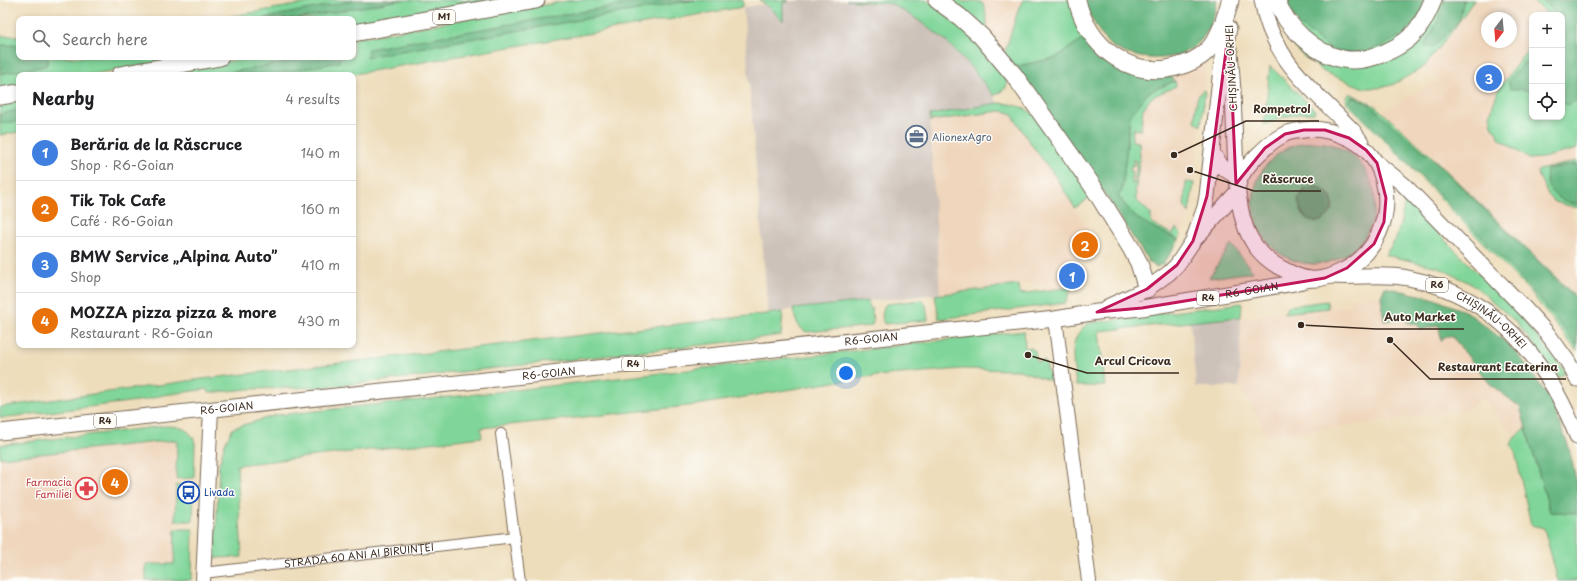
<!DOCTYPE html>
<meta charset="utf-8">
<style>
:root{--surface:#fff;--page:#f6f6f6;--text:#202124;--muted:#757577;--line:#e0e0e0;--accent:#1f6fb2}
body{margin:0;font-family:"Playpen Sans",sans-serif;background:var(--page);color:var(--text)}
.controls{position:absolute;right:12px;top:12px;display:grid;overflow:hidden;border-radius:8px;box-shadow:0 2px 6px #0003}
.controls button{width:36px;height:36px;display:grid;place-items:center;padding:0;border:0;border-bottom:1px solid var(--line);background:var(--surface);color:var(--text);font:20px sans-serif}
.compass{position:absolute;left:1481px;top:12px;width:36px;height:36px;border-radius:50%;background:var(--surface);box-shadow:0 2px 6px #0003;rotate:196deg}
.you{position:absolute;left:846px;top:373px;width:14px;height:14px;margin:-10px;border:3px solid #fff;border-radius:50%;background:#1a73e8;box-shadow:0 0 0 6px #1a73e833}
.badge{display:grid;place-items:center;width:26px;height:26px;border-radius:50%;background:var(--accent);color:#fff;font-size:13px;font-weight:700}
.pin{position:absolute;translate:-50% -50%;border:2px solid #fff;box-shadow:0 1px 4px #0006}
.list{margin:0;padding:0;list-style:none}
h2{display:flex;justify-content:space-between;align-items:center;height:52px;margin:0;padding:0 16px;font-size:17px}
h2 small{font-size:13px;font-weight:400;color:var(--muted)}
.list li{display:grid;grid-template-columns:26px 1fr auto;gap:12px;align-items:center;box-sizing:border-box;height:56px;padding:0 16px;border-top:1px solid var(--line)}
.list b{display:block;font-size:15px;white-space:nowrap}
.list p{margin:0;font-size:13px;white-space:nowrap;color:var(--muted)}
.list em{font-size:13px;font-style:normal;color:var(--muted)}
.icon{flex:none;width:22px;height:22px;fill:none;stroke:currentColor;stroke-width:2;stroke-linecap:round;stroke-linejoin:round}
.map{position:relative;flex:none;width:1577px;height:581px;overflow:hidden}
.search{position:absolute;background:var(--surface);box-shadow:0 2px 6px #0003;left:16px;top:16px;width:340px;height:44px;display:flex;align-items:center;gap:10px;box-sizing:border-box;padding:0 14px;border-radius:8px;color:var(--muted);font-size:15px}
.panel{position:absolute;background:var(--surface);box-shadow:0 2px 6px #0003;left:16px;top:72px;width:340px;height:276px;border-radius:8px}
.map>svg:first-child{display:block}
.built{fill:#efd6bc;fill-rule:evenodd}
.industrial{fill:#cdc2b9}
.green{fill:#80d69a;stroke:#5e805c}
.forest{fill:#68b782;stroke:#527050}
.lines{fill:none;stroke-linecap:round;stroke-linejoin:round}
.street-casing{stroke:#7a6955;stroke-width:12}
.secondary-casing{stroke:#7a6955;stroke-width:16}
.primary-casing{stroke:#7a6955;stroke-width:17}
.highway-casing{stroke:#7a6955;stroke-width:19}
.street{stroke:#fff;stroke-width:10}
.secondary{stroke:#fff;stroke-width:14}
.primary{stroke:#fff;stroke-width:15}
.highway{stroke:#fff;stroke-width:17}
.marked{fill:#c2185b;fill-opacity:0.2;stroke:#c2185b;stroke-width:3;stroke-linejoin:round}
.labels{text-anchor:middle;stroke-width:3;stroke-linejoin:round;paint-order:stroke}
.shield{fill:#fdfcf7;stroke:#75695f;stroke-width:1}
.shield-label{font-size:9px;font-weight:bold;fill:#3b2a1e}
.street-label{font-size:10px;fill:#3b2a1e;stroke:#fdfcf7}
.service-label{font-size:10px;fill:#4e5e75;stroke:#fdfcf7;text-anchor:start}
.health-label{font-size:10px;fill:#be3a42;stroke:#fdfcf7;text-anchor:end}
.transit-label{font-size:10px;fill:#164399;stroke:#fdfcf7;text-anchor:start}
.leader{fill:none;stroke:#3b2a1e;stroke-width:1.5}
.callout-dot{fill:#3b2a1e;stroke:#fdfcf7;stroke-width:1.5}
.callout-label{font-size:11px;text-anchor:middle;font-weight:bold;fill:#3b2a1e;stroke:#fdfcf7;stroke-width:3;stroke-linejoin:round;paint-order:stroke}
</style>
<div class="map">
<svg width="1577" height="581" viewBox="0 0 1577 581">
<rect width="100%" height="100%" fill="#fdfcf7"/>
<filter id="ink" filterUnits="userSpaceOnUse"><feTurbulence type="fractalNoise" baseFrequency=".025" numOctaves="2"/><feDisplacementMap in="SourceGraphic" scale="8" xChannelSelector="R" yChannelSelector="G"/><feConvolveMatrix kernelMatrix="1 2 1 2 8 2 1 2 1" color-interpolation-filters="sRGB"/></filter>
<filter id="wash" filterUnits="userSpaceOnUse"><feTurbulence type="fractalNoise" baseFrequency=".012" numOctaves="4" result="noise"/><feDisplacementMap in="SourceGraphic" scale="16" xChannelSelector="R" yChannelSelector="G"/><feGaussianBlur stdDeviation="0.9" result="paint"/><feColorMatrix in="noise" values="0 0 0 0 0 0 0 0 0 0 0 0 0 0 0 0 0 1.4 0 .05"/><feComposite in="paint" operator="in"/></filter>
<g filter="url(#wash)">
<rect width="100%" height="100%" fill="#edb"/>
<path class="built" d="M 961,0 L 1023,0 L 1021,2 L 1004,55 L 981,29 L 974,1 L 964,2 Z
M 1474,0 L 1495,0 L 1498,2 L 1500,0 L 1531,0 L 1546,12 L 1544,15 L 1532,15 L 1532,43 L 1517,63 L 1532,117 L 1562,117 L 1577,74 L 1577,161 L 1539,170 L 1537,172 L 1561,204 L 1573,207 L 1571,217 L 1577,223 L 1577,298 L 1427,152 L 1382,112 L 1439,79 L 1424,67 L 1453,30 ZM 1487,18 L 1511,18 L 1511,42 L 1487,42 Z
M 1207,58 L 1202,125 L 1200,126 L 1195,147 L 1197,149 L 1194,183 L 1189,213 L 1179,240 L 1150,226 L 1122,191 L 1130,116 L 1149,92 L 1175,80 L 1168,74 Z
M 1000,111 L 1011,113 L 1028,140 L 1055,176 L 1096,241 L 1075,268 L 1083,274 L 1072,287 L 1047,291 L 1045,282 L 940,294 L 930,121 Z
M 1381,296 L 1383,314 L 1438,323 L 1451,335 L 1490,384 L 1520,407 L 1526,429 L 1515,436 L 1482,397 L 1467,410 L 1299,432 L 1266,435 L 1259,419 L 1239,387 L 1241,317 L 1351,305 L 1351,298 Z
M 178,439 L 174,564 L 146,564 L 146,580 L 135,581 L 0,581 L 0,458 Z"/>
<path class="industrial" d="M 803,0 L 869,1 L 892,4 L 915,18 L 944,39 L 970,66 L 994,96 L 998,103 L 1000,111 L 930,121 L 940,294 L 793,309 L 783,312 L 768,313 L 743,7 Z
M 1241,317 L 1239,387 L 1196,387 L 1190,322 Z"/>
<path class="green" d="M 325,0 L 502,0 L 353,27 L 353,19 L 215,19 Z
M 572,0 L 743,0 L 743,7 L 348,75 L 152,75 L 252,57 L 353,57 L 353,39 Z
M 759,0 L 788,0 L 788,2 L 783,2 L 783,21 L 770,8 Z
M 846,0 L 926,0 C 960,18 982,50 1007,79 L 1006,88 L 994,96 L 970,66 L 944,39 L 915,18 L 892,4 Z
M 944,0 L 961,0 L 964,2 C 980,0 985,0 986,16 C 987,21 988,24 986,29 L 981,29 Z
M 1023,0 L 1070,0 L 1085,37 L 1055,58 L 1013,67 L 1004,55 L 1019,7 Z
M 1440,0 L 1474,0 L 1453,30 L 1424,67 L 1392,85 L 1378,88 L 1364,88 L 1324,72 L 1301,54 L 1291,43 L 1283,30 L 1284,27 Z
M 1531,0 L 1577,0 L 1577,149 L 1543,158 L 1529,159 L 1500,139 L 1492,125 L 1490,115 L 1498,90 L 1532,43 L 1532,117 L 1562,117 L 1562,15 L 1544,15 L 1546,12 Z
M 0,36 L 19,36 L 19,57 L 189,57 L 88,75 L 19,75 L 19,88 L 0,91 Z
M 1270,66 L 1315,110 L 1314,113 L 1302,113 L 1284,117 L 1264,125 Z
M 1175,81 L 1176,86 L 1152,97 L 1143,109 L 1141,130 L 1133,129 L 1132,141 L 1139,142 L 1140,157 L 1137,178 L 1134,178 L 1137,167 L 1135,166 L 1136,161 L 1133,160 L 1133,166 L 1131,166 L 1130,171 L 1132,172 L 1131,179 L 1133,180 L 1132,184 L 1134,184 L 1135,181 L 1137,181 L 1135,191 L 1136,192 L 1136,200 L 1151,214 L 1151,223 L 1172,234 L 1177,228 L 1181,234 L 1179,240 L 1150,226 L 1135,217 L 1118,196 L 1122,191 L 1130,116 L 1149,92 Z
M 1204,90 L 1205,93 L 1201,126 L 1195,121 C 1196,112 1194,94 1204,90 Z
M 1350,93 L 1375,106 L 1427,152 L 1577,298 L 1577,351 L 1532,294 L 1400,156 L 1347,103 L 1346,99 Z
M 19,99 L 19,132 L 0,135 L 0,102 Z
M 998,103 C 1012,104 1023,105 1034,115 L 1092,196 L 1075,208 L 1055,176 L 1028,140 L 1011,113 L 1000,111 L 930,121 L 930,115 Z
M1253 203a61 61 0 1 1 122 0a61 61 0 1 1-122 0Z
M 1577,161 L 1577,208 L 1555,202 L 1548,195 L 1537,172 L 1539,170 Z
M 1186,182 L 1194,183 L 1189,213 L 1184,205 Z
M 1405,200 L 1516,311 L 1561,365 L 1565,373 L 1558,377 L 1517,323 L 1475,286 L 1438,267 L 1385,255 L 1396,239 L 1401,221 Z
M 1231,244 L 1253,272 L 1209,278 Z
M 1019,285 L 1020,294 L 1072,287 L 1065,303 L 939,319 L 935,295 Z
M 922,300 L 926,305 L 928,320 L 884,324 C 881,318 882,309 886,304 Z
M 868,301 L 869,308 L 872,308 L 873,323 L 871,326 L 807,332 C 798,329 794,317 793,309 Z
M 1327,301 L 1328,308 L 1284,313 L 1288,306 Z
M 1242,303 L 1241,317 L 1099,331 L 1105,386 L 1076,386 C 1074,362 1066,338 1089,323 Z
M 783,312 L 781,335 L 729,342 L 326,387 L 248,389 L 209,393 L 208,389 L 163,395 L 145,400 L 0,418 L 0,407 L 202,379 Z
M 1024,331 L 1025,348 L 1031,348 L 1035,351 L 1037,362 L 1045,361 L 1051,381 L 1019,370 L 961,369 L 864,377 L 697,405 L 481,428 L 482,437 L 237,465 L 242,557 L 215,558 L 219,465 L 225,443 L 233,428 L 277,415 L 506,391 Z
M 165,426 C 178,426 191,428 195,443 L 194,478 L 176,479 L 177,440 L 0,458 L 0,445 Z
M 1526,429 L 1550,512 L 1577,513 L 1577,581 L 1558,581 L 1544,528 L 1531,525 L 1515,451 L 1511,445 L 1515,436 Z
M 176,485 L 194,486 L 193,521 L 175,521 Z
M 175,529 L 193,529 L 192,576 L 191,580 L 146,580 L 146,564 L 174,564 Z"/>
<path class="forest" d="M 356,0 L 401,0 L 297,19 L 259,19 Z
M 648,0 L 695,0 L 367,57 L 368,49 Z
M 1081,0 L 1217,0 C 1215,16 1208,35 1195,46 C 1172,64 1131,61 1109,44 C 1102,39 1087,9 1081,0 Z
M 1283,0 L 1427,0 L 1415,22 L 1400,36 L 1383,46 L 1364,52 L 1345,53 L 1329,48 L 1299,25 Z
M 1445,0 L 1464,0 L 1459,21 L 1435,46 L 1427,48 L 1425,45 L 1438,20 Z
M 1541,0 L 1577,0 L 1577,100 L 1569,105 L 1562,103 L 1562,15 L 1556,15 L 1549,5 Z
M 1085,37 L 1098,53 L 1168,74 L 1175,81 L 1149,92 L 1130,116 L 1122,191 L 1118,196 L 1135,217 L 1150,226 L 1179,240 L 1163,264 L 1156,267 L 1149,262 L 1092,174 L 1013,67 L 1055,58 Z
M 0,45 L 19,45 L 19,57 L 49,57 L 46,66 L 0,74 Z
M 1532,53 L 1532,92 L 1527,90 L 1511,89 L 1508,81 Z
M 314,57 L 340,57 L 339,62 L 271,75 L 215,75 Z
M 1351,97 L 1355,97 L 1372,106 L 1386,120 L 1436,162 L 1577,300 L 1577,346 L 1543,303 L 1503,259 L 1354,107 L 1350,102 Z
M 19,110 L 19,121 L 0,124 L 0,114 Z
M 1577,164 L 1577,205 C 1558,200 1543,192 1547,169 Z
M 1317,187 C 1322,189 1327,191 1330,196 C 1343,216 1304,241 1298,199 L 1305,189 Z
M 1385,287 L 1432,298 L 1467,312 L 1507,343 L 1524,362 L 1551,401 L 1569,448 L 1577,484 L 1577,513 L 1550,512 L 1520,407 L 1490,384 L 1451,335 L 1441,340 L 1439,325 L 1421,330 L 1418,325 L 1407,322 L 1407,318 L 1384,321 L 1381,296 Z"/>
</g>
<g filter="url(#ink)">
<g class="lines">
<defs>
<g id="street">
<path d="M 501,434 L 520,581"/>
<path id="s1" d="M 203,573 L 515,537"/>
</g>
<path id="secondary" d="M 1055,319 L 1089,581
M 203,581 L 211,409"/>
<g id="primary">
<path d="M 1262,0 C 1272,61 1314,90 1354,132 L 1361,142"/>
<path d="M 1230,51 L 1233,91 L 1236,176 L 1238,184"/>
<path d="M 1315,129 C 1333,131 1353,137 1367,151 C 1375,159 1380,169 1383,180 C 1393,216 1376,255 1342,271 C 1332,276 1321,280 1310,279 C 1302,278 1294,275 1287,271 C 1258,258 1245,236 1240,206 C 1239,199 1237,191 1238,185 C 1242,167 1269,142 1285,134 C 1294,130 1305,130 1315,129 Z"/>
<path d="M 1212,153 L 1223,168 L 1236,176"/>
<path d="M 1377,163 L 1403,184 L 1526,310 L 1547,333 L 1568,362 L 1577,379"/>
<path d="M 1193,241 L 1205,207 L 1207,196 L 1221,69 L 1229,28"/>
<path id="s2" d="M 1332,276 C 1358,278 1383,273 1408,278 C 1494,295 1546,358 1577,436"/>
<path d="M 1107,307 L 1147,289 L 1169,273 L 1177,265 L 1193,241 L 1238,191"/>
<path id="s3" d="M 0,432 L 1055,319 L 1097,312 L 1142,308 L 1294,283 L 1310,279"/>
</g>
<path id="highway" d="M 937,0 L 960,17 L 981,36 L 1014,75 L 1092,185 L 1131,248 L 1139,263 L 1147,289
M 1077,0 C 1087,45 1129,80 1176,67 C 1203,60 1215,47 1224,21 C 1226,14 1229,7 1230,0
M 1276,0 C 1287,27 1313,53 1343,59 C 1367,64 1405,48 1419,27 C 1425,19 1429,10 1433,0
M 353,33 L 536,0
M 120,75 L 220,57
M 0,96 L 19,93"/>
</defs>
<use href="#street" class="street-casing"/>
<use href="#secondary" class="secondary-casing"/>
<use href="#primary" class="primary-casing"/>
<use href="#highway" class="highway-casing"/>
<use href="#street" class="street"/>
<use href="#secondary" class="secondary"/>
<use href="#primary" class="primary"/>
<use href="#highway" class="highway"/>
</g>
</g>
<path class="marked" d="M 1229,28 L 1236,184 L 1265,148 L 1285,134 L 1304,130 L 1325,130 L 1349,138 L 1366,150 L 1377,163 L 1386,198 L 1384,222 L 1374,244 L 1347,268 L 1325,278 L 1142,308 L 1097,312 L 1147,289 L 1177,265 L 1193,241 L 1207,196 Z"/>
<defs>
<symbol id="office-ring" viewBox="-11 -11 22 22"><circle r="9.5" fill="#fdfcf7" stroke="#5c6f8a" stroke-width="1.5"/><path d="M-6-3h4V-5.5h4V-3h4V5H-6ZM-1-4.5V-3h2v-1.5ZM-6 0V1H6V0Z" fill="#5c6f8a"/></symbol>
<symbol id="pharmacy-ring" viewBox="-11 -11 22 22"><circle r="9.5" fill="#fdfcf7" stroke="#e0444e" stroke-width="1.5"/><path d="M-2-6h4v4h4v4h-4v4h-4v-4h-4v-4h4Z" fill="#e0444e"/></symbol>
<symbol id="bus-ring" viewBox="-11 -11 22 22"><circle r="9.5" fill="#fdfcf7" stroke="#1a4fb4" stroke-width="1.5"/><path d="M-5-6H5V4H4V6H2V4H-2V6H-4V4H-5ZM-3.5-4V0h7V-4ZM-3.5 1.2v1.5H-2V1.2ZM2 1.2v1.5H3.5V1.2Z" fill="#1a4fb4"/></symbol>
</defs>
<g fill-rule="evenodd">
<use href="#office-ring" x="904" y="124" width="25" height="25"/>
<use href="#pharmacy-ring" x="74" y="476" width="25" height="25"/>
<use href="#bus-ring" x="176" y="480" width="25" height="25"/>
</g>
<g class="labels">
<g class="shield">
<rect x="433" y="10" width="22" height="14" rx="3"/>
<rect x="1426" y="278" width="22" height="14" rx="3"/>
<rect x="1197" y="291" width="22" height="14" rx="3"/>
<rect x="622" y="357" width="22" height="14" rx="3"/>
<rect x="94" y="414" width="22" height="14" rx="3"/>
</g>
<g class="shield-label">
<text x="444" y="20">M1</text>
<text x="1437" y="288">R6</text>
<text x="1208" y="301">R4</text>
<text x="633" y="367">R4</text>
<text x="105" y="424">R4</text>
</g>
<g class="street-label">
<text transform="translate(1231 68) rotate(-93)" y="4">CHIȘINĂU-ORHEI</text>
<text dy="4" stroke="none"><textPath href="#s3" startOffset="1260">R6-GOIAN</textPath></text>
<text dy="4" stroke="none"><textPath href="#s2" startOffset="171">CHIȘINĂU-ORHEI</textPath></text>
<text dy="4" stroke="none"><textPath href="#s3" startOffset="876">R6-GOIAN</textPath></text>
<text dy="4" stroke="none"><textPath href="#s3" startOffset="552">R6-GOIAN</textPath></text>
<text dy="4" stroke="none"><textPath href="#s3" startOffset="228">R6-GOIAN</textPath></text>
<text dy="4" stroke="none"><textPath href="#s1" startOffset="157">STRADA 60 ANI AI BIRUINȚEI</textPath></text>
</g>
<g class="service-label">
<text x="932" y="141">AlionexAgro</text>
</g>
<g class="health-label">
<text x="72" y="486">Farmacia<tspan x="72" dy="12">Familiei</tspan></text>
</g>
<g class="transit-label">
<text x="204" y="496">Livada</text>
</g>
</g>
<path class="leader" d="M1174 155L1246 121H1319M1190 170L1254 191H1321M1301 325L1376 329H1464M1028 355L1087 373H1179M1390 340L1430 379H1566"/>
<g class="callout-dot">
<circle cx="1174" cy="155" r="4"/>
<circle cx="1190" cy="170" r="4"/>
<circle cx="1301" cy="325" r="4"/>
<circle cx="1028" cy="355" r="4"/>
<circle cx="1390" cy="340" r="4"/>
</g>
<g class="callout-label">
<text x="1282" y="113">Rompetrol</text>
<text x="1288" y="183">Răscruce</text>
<text x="1420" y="321">Auto Market</text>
<text x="1133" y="365">Arcul Cricova</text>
<text x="1498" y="371">Restaurant Ecaterina</text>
</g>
</svg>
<div class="controls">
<button>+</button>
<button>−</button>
<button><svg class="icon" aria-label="locate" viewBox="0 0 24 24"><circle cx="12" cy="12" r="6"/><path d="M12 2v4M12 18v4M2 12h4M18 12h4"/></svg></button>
</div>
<svg class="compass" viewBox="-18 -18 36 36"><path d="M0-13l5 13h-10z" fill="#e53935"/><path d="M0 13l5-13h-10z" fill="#757577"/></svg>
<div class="you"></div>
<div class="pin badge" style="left:1072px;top:276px;background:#3f7fe0">1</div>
<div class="pin badge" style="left:1085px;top:245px;background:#e8710a">2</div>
<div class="pin badge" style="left:1489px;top:78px;background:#3f7fe0">3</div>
<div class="pin badge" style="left:115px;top:482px;background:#e8710a">4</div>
<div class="search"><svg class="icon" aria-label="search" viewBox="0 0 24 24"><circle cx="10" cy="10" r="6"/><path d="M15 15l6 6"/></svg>Search here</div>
<section class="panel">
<h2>Nearby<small>4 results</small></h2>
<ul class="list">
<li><span class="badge" style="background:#3f7fe0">1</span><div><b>Berăria de la Răscruce</b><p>Shop · R6-Goian</p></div><em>140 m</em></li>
<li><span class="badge" style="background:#e8710a">2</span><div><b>Tik Tok Cafe</b><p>Café · R6-Goian</p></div><em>160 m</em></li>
<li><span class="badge" style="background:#3f7fe0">3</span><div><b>BMW Service „Alpina Auto”</b><p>Shop</p></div><em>410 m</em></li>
<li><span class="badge" style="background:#e8710a">4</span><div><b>MOZZA pizza pizza &amp; more</b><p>Restaurant · R6-Goian</p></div><em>430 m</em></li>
</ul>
</section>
</div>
